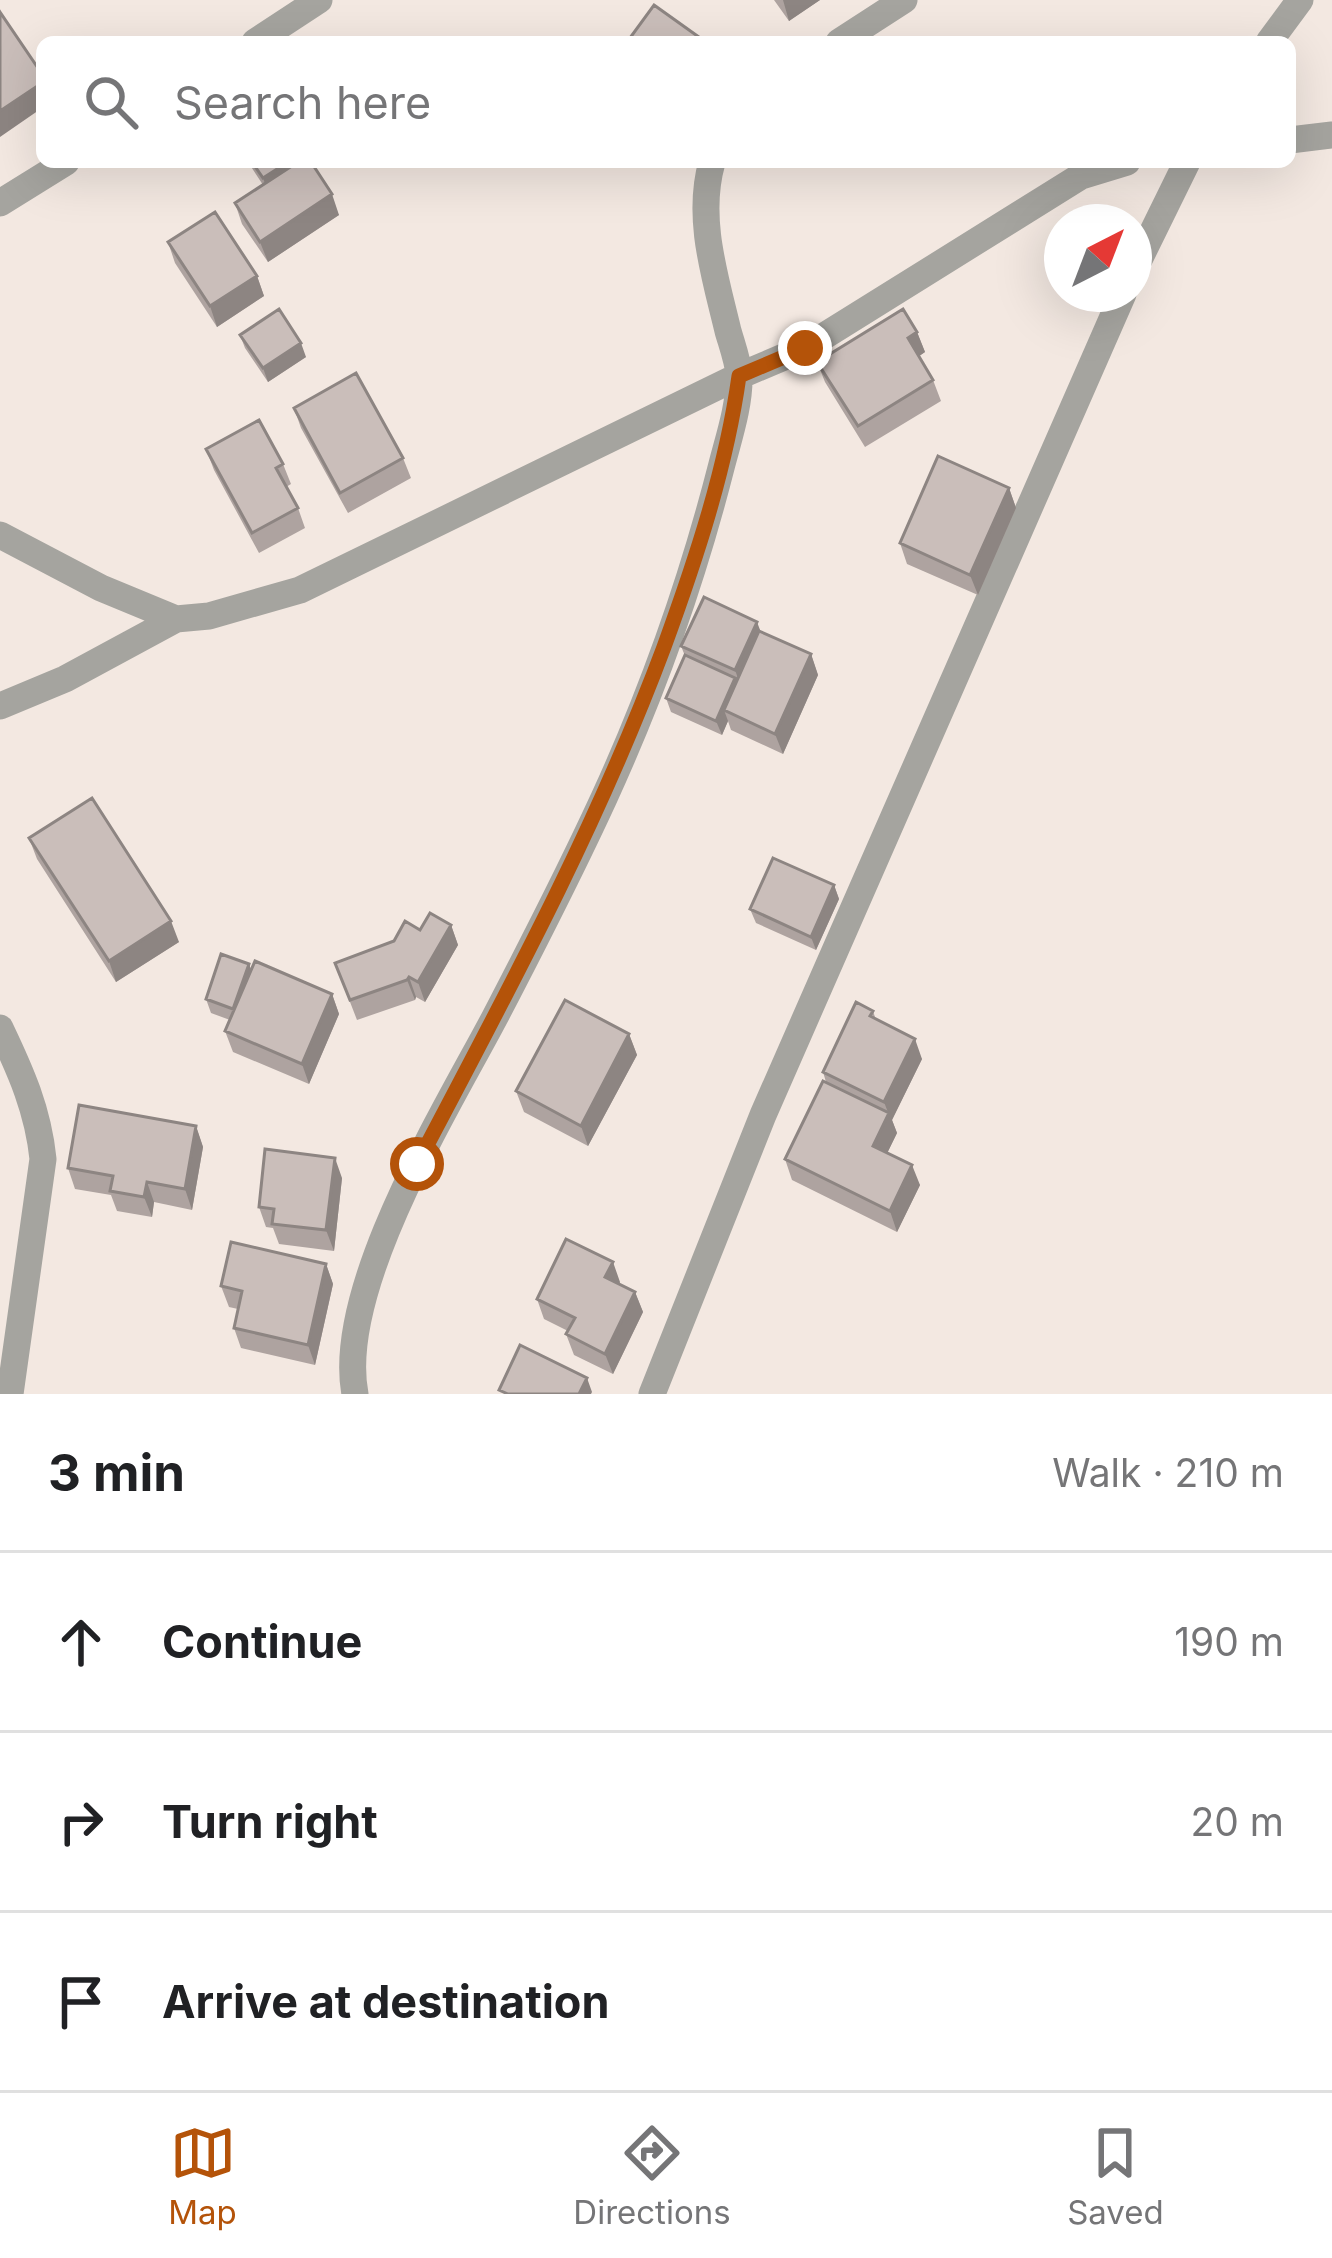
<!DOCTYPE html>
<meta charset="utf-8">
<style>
:root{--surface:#fff;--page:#f2f2f2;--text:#202124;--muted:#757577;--line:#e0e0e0;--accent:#b45309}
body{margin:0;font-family:Inter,sans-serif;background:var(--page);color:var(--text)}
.compass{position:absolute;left:1044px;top:204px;width:108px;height:108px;border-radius:50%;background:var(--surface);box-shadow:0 12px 48px #0002;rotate:42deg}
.stop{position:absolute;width:36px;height:36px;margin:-27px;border:9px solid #b45309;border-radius:50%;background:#fff}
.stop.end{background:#b45309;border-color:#fff;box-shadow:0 3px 12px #0008}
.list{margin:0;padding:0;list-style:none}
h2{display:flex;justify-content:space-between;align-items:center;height:156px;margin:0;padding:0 48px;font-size:51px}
h2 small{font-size:39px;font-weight:400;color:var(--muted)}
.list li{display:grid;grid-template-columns:78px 1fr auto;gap:36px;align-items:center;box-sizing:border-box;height:180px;padding:0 48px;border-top:3px solid var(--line)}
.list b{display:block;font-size:45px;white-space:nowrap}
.list em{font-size:39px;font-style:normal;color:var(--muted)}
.icon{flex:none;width:66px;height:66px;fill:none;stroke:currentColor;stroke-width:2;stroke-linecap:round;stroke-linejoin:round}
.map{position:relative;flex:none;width:1332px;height:1394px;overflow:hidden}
.search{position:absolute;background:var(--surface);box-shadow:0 12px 48px #0002;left:36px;right:36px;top:36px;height:132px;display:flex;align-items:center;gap:30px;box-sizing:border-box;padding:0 42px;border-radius:18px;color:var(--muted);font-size:45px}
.sheet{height:696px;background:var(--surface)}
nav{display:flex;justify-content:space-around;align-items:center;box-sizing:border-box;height:168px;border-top:3px solid var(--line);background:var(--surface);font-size:33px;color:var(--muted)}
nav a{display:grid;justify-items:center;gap:6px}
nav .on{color:var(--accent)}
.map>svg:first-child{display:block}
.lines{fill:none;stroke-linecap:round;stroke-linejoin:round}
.minor{stroke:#a5a49f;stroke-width:27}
.wall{fill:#aea3a0}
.shaded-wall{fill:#8d8582}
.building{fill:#cabeba;stroke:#8d8582;stroke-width:3}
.route{stroke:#b45309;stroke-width:15}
</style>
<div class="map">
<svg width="1332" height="1394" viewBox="0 0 1332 1394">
<rect width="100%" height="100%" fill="#f3e8e1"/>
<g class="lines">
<path class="minor" d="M 255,42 L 319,0
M 839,42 L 904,0
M 1269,42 L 1300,0
M 1290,140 L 1332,135
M 0,203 L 66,162
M 1134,270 L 1187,162
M 0,535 L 101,588 L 176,619
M 0,706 L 65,679 L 176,619 L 209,616 L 300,590 L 739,376 L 805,348 L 1081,176 L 1127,162
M 0,1028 C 21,1072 38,1110 43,1159 L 10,1394
M 355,1394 C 335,1289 446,1110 495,1017 C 533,944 570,872 604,798 C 653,691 693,578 722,464 C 729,437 740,404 739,375 C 738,361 732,345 728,331 C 715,276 696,218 712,162
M 652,1394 L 763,1115 L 1123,294"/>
</g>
<path class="wall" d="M 774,0 L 820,0 L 789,21 Z
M 248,162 L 296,162 L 339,215 L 268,262 L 242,224 L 235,203 L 263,185 Z
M 168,242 L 257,276 L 264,296 L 217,327 L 175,263 Z
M 917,332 L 925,352 L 919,356 L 933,380 L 941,401 L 865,447 L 825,382 L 817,362 Z
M 240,335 L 306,357 L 268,382 L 245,348 Z
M 294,408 L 403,458 L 411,478 L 348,513 L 301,428 Z
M 206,449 L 283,464 L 291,484 L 286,487 L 298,508 L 305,528 L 259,553 L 214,470 Z
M 1009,488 L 1016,508 L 978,595 L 907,564 L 900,543 Z
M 761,632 L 811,654 L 818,675 L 783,754 L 731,730 L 728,721 L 722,735 L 671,712 L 666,698 L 685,656 L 681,646 Z
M 29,838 L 179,942 L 116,982 L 37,859 Z
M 834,885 L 839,899 L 816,950 L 756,923 L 750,909 Z
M 451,925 L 458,945 L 425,1002 L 416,997 L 415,1000 L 357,1020 L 335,963 L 420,930 Z
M 249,964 L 251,970 L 332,994 L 339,1014 L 309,1084 L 233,1052 L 225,1031 L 230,1020 L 211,1013 L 206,999 Z
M 873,1011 L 876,1020 L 922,1059 L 892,1120 L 897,1133 L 887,1153 L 920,1185 L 897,1232 L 792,1180 L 785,1159 L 826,1082 L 823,1072 Z
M 629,1034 L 637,1055 L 588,1146 L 524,1112 L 516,1091 Z
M 196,1126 L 203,1147 L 192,1210 L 154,1202 L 152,1217 L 117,1211 L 111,1195 L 75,1189 L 68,1168 Z
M 342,1178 L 334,1251 L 279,1244 L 273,1228 L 266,1227 L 259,1207 Z
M 326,1264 L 333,1284 L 315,1365 L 241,1348 L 234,1328 L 238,1309 L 229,1307 L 221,1286 Z
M 620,1282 L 619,1284 L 635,1292 L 643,1312 L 613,1374 L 574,1355 L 566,1334 L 568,1331 L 544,1319 L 537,1299 Z"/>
<path class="shaded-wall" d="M 783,0 L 820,0 L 789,21 Z
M 42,83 L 42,108 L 0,137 L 0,111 Z
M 288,162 L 296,162 L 299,172 L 268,192 L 263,178 Z
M 332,194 L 339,215 L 268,262 L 260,242 Z
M 257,276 L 264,296 L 217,327 L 210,306 Z
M 917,332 L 925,352 L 915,359 L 908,338 Z
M 301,343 L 306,357 L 268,382 L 263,368 Z
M 1009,488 L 1016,508 L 978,595 L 970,575 Z
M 757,622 L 762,635 L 740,684 L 735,670 Z
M 811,654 L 818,675 L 783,754 L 775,734 Z
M 735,678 L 740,692 L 724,710 L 728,721 L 722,735 L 716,721 Z
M 834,885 L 839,899 L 816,950 L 811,937 Z
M 171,921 L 179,942 L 116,982 L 109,961 Z
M 451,925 L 458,945 L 425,1002 L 418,982 Z
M 249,964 L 254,978 L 238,1023 L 233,1009 Z
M 409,977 L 416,997 L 415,1000 L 407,980 Z
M 332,994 L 339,1014 L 309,1084 L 302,1064 Z
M 629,1034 L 637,1055 L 588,1146 L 581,1126 Z
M 915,1039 L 922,1059 L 892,1120 L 897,1133 L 881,1166 L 873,1146 L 889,1115 L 884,1102 Z
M 196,1126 L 203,1147 L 192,1210 L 185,1189 Z
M 335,1158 L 342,1178 L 334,1251 L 326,1230 Z
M 912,1165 L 920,1185 L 897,1232 L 890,1211 Z
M 147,1182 L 154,1202 L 152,1217 L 144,1197 Z
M 613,1262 L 620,1282 L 613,1298 L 605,1277 Z
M 326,1264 L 333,1284 L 315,1365 L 308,1345 Z
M 635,1292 L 643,1312 L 613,1374 L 605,1354 Z
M 587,1378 L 592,1392 L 591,1394 L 579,1394 Z"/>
<path class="building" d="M 654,5 L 703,40 L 701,42 L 627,42 Z
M 0,12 L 42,74 L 42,83 L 0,111 Z
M 252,162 L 288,162 L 263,178 Z
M 298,162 L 311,162 L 332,194 L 260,242 L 235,203 Z
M 215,212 L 257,276 L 210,306 L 168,242 Z
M 279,309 L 301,343 L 263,368 L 240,335 Z
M 903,309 L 917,332 L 908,338 L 933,380 L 858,426 L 817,362 Z
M 356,373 L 403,458 L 340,493 L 294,408 Z
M 259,420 L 283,464 L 276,468 L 298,508 L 252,533 L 206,449 Z
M 938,456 L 1009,488 L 970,575 L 900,543 Z
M 704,597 L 757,622 L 735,670 L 681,646 Z
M 759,631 L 811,654 L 775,734 L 724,710 Z
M 685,655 L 735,678 L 716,721 L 666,698 Z
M 92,798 L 171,921 L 109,961 L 29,838 Z
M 773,858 L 834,885 L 811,937 L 750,909 Z
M 430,913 L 451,925 L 418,982 L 409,977 L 407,980 L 350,1000 L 335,963 L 394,941 L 405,921 L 420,930 Z
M 221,954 L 249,964 L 233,1009 L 206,999 Z
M 255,961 L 332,994 L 302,1064 L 225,1031 Z
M 565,1000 L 629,1034 L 581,1126 L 516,1091 Z
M 856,1002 L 873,1011 L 870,1016 L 915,1039 L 884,1102 L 823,1072 Z
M 823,1081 L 889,1113 L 873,1146 L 912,1165 L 890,1211 L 785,1159 Z
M 79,1105 L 196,1126 L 185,1189 L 147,1182 L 144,1197 L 110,1191 L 113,1176 L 68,1168 Z
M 265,1149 L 335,1158 L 326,1230 L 272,1224 L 274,1209 L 259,1207 Z
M 566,1239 L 613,1262 L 605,1277 L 635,1292 L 605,1354 L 566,1334 L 575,1318 L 537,1299 Z
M 231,1242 L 326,1264 L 308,1345 L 234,1328 L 242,1291 L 221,1286 Z
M 520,1345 L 587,1378 L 579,1394 L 508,1394 L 499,1390 Z"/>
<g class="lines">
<path class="route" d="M 417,1164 C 507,993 596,829 664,647 C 696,559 726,469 739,376 L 805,348"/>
</g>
</svg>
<svg class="compass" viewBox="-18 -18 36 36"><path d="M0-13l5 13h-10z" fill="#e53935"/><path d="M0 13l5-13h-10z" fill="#757577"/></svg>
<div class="stop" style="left:417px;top:1164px"></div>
<div class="stop end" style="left:805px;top:348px"></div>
<div class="search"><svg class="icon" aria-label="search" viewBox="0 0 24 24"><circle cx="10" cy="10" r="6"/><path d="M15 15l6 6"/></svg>Search here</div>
</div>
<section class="sheet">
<h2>3 min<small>Walk · 210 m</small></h2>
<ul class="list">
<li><svg class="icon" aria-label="ahead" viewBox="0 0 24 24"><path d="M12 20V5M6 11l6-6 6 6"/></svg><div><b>Continue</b></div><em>190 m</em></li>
<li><svg class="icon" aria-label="right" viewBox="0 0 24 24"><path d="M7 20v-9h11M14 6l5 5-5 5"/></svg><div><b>Turn right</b></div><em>20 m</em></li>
<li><svg class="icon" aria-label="arrive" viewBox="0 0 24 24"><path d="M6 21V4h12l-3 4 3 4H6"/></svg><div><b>Arrive at destination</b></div></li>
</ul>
</section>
<nav>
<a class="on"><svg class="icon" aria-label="map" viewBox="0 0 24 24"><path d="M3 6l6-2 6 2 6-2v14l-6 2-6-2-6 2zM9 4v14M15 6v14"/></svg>Map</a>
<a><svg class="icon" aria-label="directions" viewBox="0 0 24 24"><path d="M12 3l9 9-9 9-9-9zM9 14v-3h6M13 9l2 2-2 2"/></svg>Directions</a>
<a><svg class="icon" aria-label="saved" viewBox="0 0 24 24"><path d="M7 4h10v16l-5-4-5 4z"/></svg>Saved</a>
</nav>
